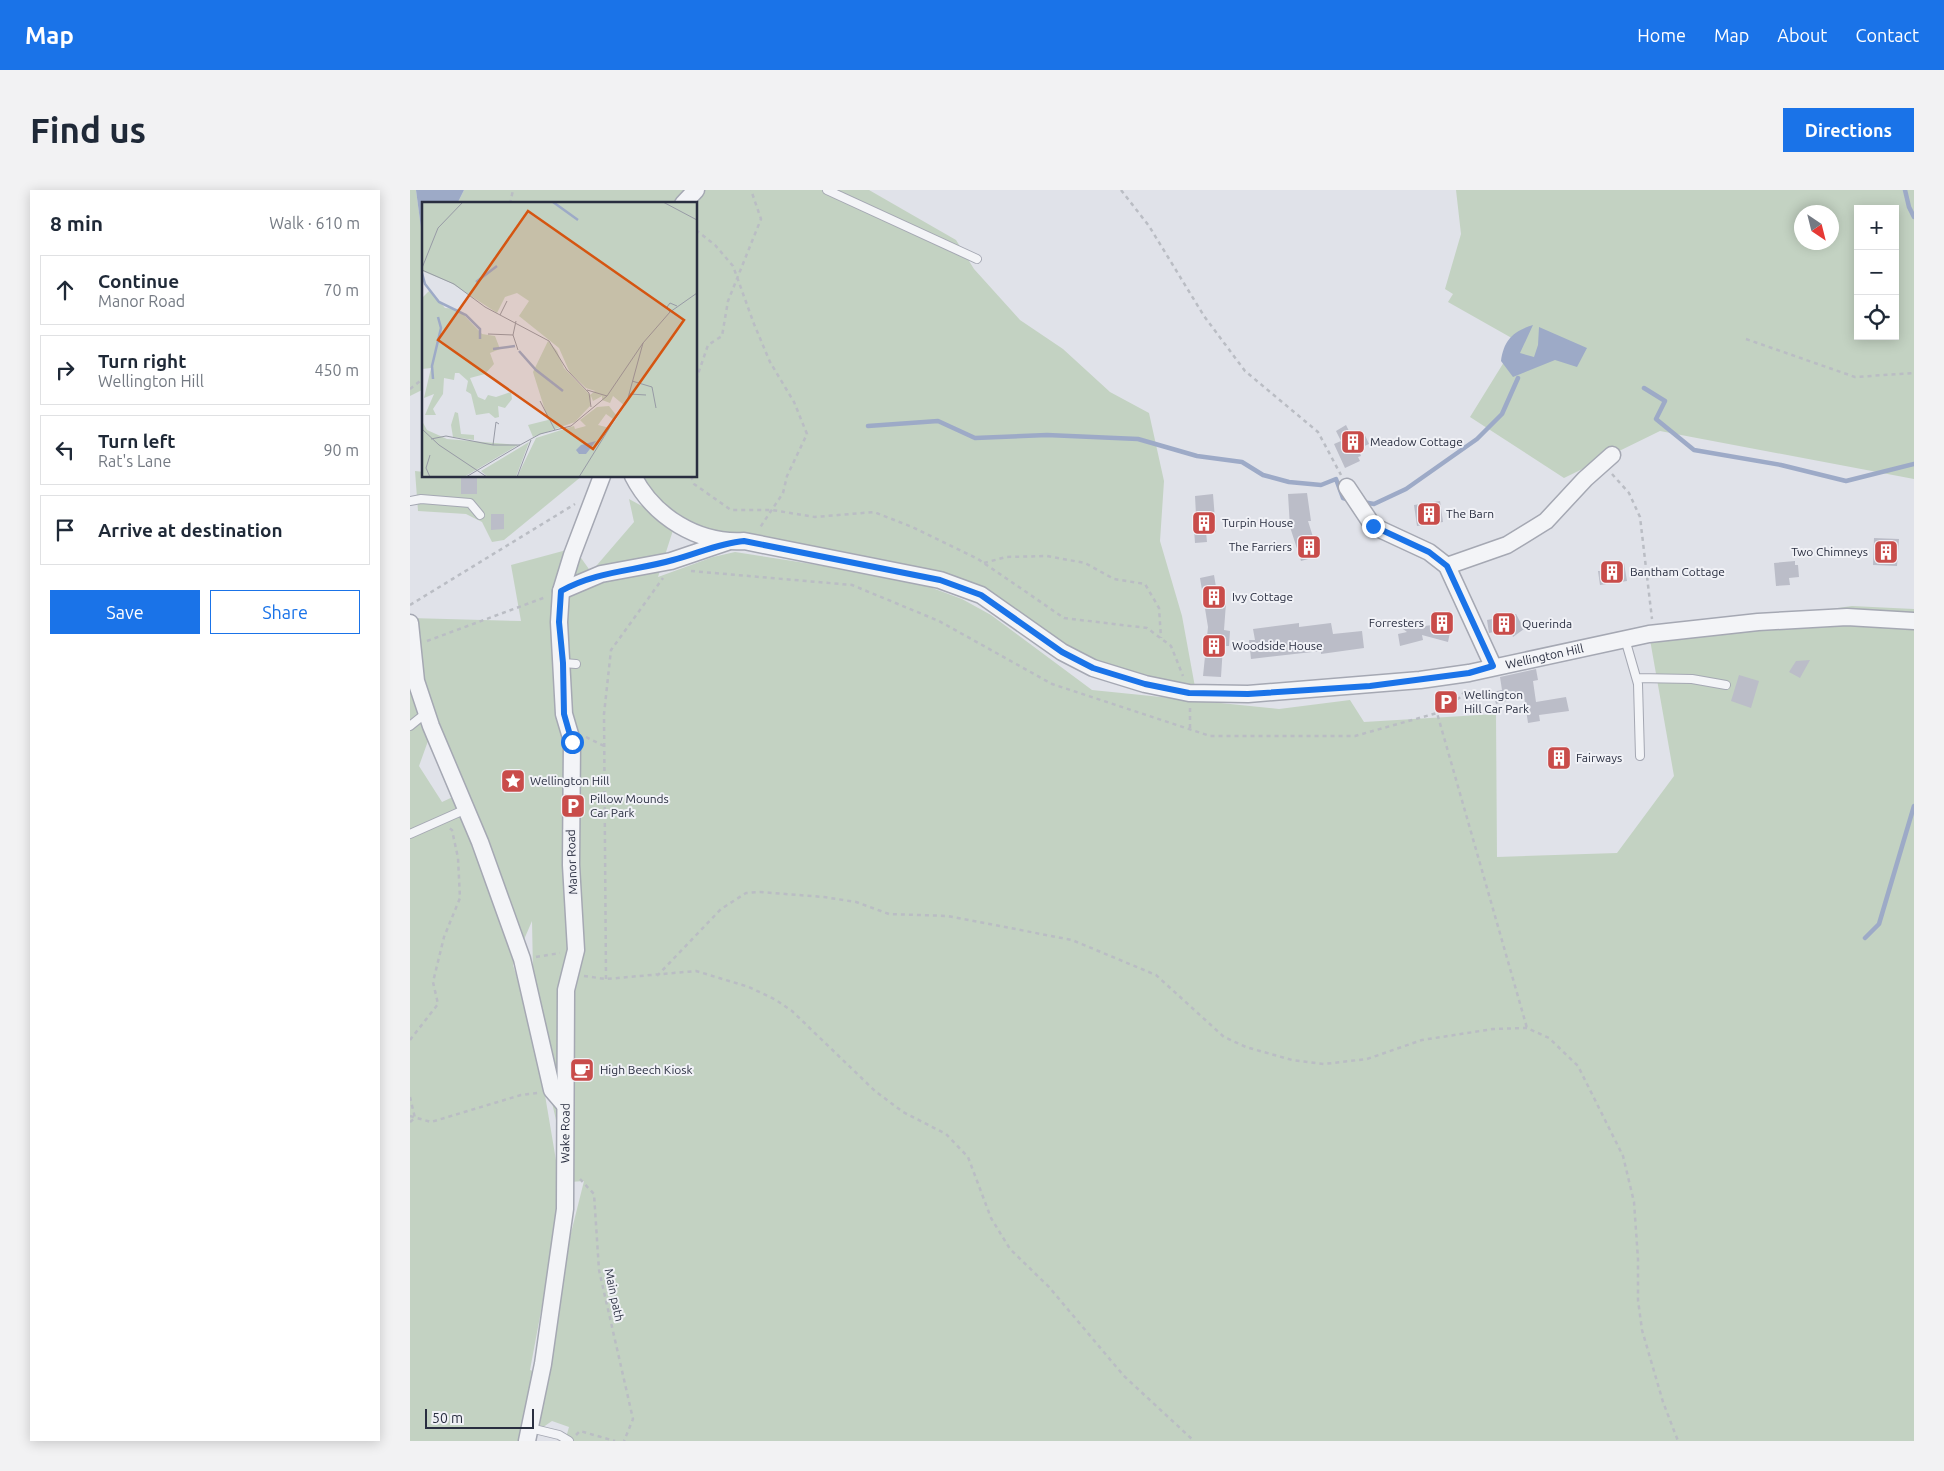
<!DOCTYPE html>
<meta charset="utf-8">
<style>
:root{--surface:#fff;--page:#f2f2f3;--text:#1f2937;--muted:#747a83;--line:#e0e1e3;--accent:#1a73e8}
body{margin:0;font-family:Ubuntu,sans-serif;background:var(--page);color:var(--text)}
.controls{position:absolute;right:15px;top:15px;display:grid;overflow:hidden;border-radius:0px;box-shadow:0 2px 12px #0003}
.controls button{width:45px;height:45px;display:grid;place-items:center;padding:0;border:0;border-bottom:1px solid var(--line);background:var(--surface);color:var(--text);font:25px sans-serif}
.compass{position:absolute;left:1384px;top:15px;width:45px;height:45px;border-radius:50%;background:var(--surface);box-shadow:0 2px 12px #0003;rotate:145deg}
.scale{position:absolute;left:15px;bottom:12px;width:109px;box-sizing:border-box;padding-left:5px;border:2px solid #292e40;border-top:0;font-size:14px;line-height:18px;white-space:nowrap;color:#292e40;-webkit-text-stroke:4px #f0f1f6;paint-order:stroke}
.stop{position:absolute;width:15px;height:15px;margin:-11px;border:4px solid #1a73e8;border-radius:50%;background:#fff}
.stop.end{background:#1a73e8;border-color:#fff;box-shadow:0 1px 5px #0008}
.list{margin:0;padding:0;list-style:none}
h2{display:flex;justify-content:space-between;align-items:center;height:65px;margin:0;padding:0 20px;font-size:21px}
h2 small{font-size:16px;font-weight:400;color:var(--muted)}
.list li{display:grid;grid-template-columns:32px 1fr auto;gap:15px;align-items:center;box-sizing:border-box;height:70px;margin:0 10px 10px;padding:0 10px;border:1px solid var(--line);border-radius:0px}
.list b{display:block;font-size:19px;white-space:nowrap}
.list p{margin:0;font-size:16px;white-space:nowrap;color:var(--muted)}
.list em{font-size:16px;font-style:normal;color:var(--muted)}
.actions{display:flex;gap:10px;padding:15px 20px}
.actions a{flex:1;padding:11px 0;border:1px solid var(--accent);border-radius:0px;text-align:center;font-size:18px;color:var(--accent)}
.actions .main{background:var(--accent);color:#fff}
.icon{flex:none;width:28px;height:28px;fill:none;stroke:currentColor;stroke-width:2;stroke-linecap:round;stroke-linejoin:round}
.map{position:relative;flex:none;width:1504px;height:1251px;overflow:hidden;border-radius:0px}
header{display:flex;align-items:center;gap:30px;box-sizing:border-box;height:70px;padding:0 25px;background:var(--accent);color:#fff}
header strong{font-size:24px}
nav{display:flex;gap:28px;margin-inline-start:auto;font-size:18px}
.intro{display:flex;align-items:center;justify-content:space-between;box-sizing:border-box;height:120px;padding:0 30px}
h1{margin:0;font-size:35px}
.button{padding:12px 22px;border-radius:0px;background:var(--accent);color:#fff;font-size:18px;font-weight:700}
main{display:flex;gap:30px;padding:0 30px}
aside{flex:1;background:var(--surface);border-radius:0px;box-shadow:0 2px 12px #0003}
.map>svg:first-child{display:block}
.green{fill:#c3d2c2;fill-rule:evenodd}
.water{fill:#9daac7}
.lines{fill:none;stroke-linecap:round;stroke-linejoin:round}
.stream{stroke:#9daac7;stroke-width:4.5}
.building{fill:#bbbdc8}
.service-casing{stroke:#a5a8b3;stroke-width:10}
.minor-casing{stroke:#a5a8b3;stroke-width:19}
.path{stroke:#babdc4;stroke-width:2.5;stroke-dasharray:4 4;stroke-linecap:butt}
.service{stroke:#f3f4f7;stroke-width:8}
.minor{stroke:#f3f4f7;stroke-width:16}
.route{stroke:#1a73e8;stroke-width:6}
.labels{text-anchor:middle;stroke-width:4;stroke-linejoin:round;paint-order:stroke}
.poi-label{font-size:12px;fill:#292e40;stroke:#f0f1f6;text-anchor:start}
.street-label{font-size:12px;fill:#292e40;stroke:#f0f1f6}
.inset-river{fill:none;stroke:#9daac7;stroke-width:2.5}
.inset-road{fill:none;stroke:#979aa5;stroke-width:1}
.view{fill:#d55511;fill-opacity:0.15;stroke:#d55511;stroke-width:2.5}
.inset-edge{fill:none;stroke:#292e40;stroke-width:2.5}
</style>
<header>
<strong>Map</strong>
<nav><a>Home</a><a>Map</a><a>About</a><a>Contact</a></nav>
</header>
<div class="intro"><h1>Find us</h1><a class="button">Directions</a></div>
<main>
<aside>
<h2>8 min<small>Walk · 610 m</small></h2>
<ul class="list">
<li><svg class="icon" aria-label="ahead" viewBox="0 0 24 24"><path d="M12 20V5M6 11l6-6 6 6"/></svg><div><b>Continue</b><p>Manor Road</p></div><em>70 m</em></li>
<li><svg class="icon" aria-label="right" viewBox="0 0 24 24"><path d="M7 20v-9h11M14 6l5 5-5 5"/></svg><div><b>Turn right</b><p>Wellington Hill</p></div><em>450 m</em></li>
<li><svg class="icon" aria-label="left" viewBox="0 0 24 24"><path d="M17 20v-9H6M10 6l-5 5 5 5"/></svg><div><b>Turn left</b><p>Rat's Lane</p></div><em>90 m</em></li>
<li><svg class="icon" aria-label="arrive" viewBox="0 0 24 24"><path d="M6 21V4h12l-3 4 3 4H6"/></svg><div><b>Arrive at destination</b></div></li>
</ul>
<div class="actions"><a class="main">Save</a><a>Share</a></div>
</aside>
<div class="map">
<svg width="1504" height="1251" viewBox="0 0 1504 1251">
<rect width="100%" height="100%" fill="#e0e2e9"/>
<path class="green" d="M 0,0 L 6,0 L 14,61 L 14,199 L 0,206 Z
M 54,0 L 278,0 L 266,14 L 47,14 Z
M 294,0 L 459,0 L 546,50 L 564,79 L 610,130 L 653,159 L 700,202 L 739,223 L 754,291 L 750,351 L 772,426 L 785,497 L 682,474 L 557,395 L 301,344 L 269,333 L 226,286 L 286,286 L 286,14 L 281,14 Z
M 1046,0 L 1504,0 L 1504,289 L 1250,241 L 1154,288 L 1060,227 L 1107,151 L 1038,112 L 1043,104 L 1035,99 L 1051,44 ZM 1448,19 L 1485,19 L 1485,146 L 1448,146 ZM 1392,22 L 1422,22 L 1422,52 L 1392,52 Z
M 5,281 L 14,282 L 14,286 L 172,286 L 94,350 L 82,352 L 72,332 L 56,324 L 8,321 Z
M 219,309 L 265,334 L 248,387 L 303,367 L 325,362 L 498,389 L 552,409 L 581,425 L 682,500 L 869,519 L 940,510 L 954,532 L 1086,524 L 1087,667 L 1207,663 L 1264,586 L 1239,444 L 1442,416 L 1504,419 L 1504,1251 L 155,1251 L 159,1237 L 142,1231 L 113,1251 L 0,1251 L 0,428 L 111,431 L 101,375 L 164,358 L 181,382 L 224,332 ZM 18,551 L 47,605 L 32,612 L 9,576 ZM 122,731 L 124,833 L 160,992 L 174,991 L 154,1071 L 135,1185 L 120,1180 L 140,1073 L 150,994 L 124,840 L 103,775 Z"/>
<path class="water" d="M 6,0 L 54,0 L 47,14 L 14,14 L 14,61 Z
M 1123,135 L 1110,163 L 1124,167 L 1128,155 L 1129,137 L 1177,158 L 1167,177 L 1145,170 L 1103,187 L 1091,171 C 1094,150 1103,141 1123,135 Z"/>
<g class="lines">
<path class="stream" d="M 1495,0 L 1499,17 L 1504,27
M 1234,198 L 1255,211 L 1246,229 L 1284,260 L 1371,275 L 1436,291 L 1504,274
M 458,236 L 528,231 L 565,248 L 637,245 L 728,249 L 787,266 L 832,272 L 853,285 L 879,292 L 911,295 L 926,289 L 933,308 L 940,310
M 953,312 L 964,314 L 996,299 L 1067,249 L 1092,224 L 1108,188
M 1455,748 L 1469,734 L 1504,616"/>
</g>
<path class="building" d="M 936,235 L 942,247 L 953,241 L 959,254 L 948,259 L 951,266 L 948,267 L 950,271 L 935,278 L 924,254 L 931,251 L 926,241 Z
M 51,287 L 67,288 L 67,304 L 51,304 Z
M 897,303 L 901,331 L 898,331 L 909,366 L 891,371 L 880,337 L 878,304 Z
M 803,304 L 806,342 L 796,342 L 797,352 L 785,353 L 783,325 L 786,325 L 785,306 Z
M 1030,311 L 1033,332 L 1007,336 L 1004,315 Z
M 81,324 L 94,324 L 94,339 L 81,340 Z
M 1464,348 L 1489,349 L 1487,376 L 1463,375 Z
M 1385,371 L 1385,375 L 1388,375 L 1389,387 L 1379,388 L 1380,395 L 1366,396 L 1364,373 Z
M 1214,373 L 1217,391 L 1190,395 L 1188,381 L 1193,381 L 1193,375 Z
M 804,385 L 806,397 L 813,396 L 816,413 L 814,440 L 820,441 L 819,456 L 813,456 L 811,487 L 793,486 L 798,437 L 790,388 Z
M 1026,423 L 1043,428 L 1038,452 L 1012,445 L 1013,450 L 990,456 L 988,444 L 997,442 L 993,439 L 1022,435 Z
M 1106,424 L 1114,439 L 1103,447 L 1099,439 L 1079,443 L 1077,430 Z
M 889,433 L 889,437 L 921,433 L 923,444 L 952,441 L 954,458 L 911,464 L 911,461 L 841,469 L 839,450 L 845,450 L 843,439 Z
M 1400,470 L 1390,488 L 1379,482 L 1386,471 Z
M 1126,479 L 1128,490 L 1123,491 L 1126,512 L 1156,507 L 1159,521 L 1129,525 L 1130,531 L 1118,533 L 1114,506 L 1086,514 L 1083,502 L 1092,500 L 1090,487 Z
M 1329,485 L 1349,491 L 1341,518 L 1321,511 Z
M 1159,559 L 1161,573 L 1139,576 L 1137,562 Z"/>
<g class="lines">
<defs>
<path id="service" d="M 417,0 L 567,69
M 0,311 L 11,309 L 60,313 L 70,325
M 1215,449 L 1228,494 L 1230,566
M 153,473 L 166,474
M 1227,488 L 1282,489 L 1316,495
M 0,536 L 16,523
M 0,644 L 54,620
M 120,1238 L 149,1245 L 159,1251"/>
<g id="minor">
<path d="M 273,14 L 286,0"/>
<path id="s1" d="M 223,286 C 244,327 288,354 334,351 L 530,390 L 571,405 L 652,462 L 683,478 L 735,494 L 779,503 L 838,504 L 1010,490 L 1059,483 L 1239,444 L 1348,432 L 1437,427 L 1504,431"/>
<path d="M 937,297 L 963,336 L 1019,362 L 1037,376 L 1083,476"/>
<path d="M 1037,376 L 1097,355 L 1136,331 L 1175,289 L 1202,265"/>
<path d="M 151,401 L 191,384 L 261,371 L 317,352"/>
<path d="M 0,433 L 6,491 L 21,536 L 70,652 L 112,769 L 142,900 L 154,914"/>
<path id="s2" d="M 117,1251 L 133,1174 L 155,1019 L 156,800 L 166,760 L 161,675 L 162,551 L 154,524 L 149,432 L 151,401 L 162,365 L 192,286"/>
</g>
</defs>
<use href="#service" class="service-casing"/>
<use href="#minor" class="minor-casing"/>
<path class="path" d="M 711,0 L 739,36 L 794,126 L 835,181 L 908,242 L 931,285
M 100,14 L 103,0
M 286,40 L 305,55 L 323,76 L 344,134 L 360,172 L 384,212 L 397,244 L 377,286 L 373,303 L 349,339
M 1336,149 L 1445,187 L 1504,183
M 286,190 L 298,155 L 312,146 L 318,111 L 351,29 L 341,0
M 0,199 L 14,188
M 1202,284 L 1219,303 L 1230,327 L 1242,429
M 281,286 L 284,294 L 321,320 L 362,320 L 405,327 L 464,322 L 502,337 L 568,369 L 654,428 L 737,438 L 761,456 L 773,486
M 574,373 L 596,367 L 637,366 L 675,373 L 704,389 L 735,394 L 749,418 L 751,448
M 281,381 L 442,395 L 529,431 L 642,494 L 800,546 L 945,546 L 1027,523 L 1117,838
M 0,415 L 165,314
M 17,451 L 136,407
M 780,518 L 780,539
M 1027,523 L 1052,506 L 1055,498
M 176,547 L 194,556
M 126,767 L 150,763
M 174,786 L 196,789 L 286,781 L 339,797 L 366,810 L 382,821 L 465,901 L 493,922 L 536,944 L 558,967 L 581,1028 L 600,1059 L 639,1097 L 714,1186 L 784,1251
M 247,786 L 311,719 L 336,703 L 350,702 L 414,707 L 446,712 L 479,724 L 538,726 L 662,750 L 746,785 L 814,847 L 836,857 L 882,870 L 914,874 L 957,869 L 1012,850 L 1083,839 L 1117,838 L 1139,848 L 1168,876 L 1213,966 L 1224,1012 L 1228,1069 L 1228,1110 L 1232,1140 L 1253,1212 L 1268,1251
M 196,789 L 194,524 L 201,460 L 253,388
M 0,850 L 28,814 L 23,792 L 34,747 L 50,708 L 48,668 L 42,640 L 39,638
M 0,907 L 5,928 L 0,932
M 0,926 L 21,932 L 111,905 L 128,903
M 170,989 L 184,1004 L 189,1080 L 223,1229 L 214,1251
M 166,1245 L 170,1241 L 205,1251"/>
<use href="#service" class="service"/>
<use href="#minor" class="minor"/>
</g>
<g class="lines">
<path class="route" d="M 162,552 L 154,524 L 153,473 L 149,432 L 151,401 C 186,381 225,381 263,370 C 287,364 309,353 334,351 L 530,390 L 571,405 L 652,462 L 683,478 L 735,494 L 779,503 L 838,504 L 960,496 L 1059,483 L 1083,476 L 1037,376 L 1019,362 L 963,336"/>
</g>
<defs>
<symbol id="building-square" viewBox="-11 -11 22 22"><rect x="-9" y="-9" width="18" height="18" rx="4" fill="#c94c4a" stroke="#f0f1f6"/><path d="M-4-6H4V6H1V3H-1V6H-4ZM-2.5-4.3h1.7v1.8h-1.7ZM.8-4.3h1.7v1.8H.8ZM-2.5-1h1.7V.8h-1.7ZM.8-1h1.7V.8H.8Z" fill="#fff"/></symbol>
<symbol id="parking-square" viewBox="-11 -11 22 22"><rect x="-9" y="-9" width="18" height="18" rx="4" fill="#c94c4a" stroke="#f0f1f6"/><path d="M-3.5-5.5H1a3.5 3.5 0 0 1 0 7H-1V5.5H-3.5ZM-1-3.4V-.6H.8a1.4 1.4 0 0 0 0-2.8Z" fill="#fff"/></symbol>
<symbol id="sight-square" viewBox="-11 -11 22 22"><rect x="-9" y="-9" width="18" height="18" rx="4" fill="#c94c4a" stroke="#f0f1f6"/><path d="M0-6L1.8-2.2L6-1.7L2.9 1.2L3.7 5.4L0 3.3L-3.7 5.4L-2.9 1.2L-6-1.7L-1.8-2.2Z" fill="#fff"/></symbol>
<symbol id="cafe-square" viewBox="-11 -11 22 22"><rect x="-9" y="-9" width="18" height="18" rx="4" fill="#c94c4a" stroke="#f0f1f6"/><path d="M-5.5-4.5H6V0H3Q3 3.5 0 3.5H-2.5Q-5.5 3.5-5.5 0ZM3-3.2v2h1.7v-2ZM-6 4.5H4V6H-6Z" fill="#fff"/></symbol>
</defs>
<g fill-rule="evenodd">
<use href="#building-square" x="929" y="238" width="28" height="28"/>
<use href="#building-square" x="1005" y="310" width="28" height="28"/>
<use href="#building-square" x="780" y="319" width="28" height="28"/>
<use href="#building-square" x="885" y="343" width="28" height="28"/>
<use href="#building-square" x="1462" y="348" width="28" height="28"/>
<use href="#building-square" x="1188" y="368" width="28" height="28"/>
<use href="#building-square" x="790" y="393" width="28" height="28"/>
<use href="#building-square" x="1018" y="419" width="28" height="28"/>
<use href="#building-square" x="1080" y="420" width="28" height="28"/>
<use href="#building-square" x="790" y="442" width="28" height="28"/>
<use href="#parking-square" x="1022" y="498" width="28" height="28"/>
<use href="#building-square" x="1135" y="554" width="28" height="28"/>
<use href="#sight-square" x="89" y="577" width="28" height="28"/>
<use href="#parking-square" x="149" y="602" width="28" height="28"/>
<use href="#cafe-square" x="158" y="866" width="28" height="28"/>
</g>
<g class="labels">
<g class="poi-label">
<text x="960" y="256">Meadow Cottage</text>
<text x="1036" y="328">The Barn</text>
<text x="812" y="337">Turpin House</text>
<text x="882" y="361" text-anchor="end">The Farriers</text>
<text x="1458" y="366" text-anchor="end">Two Chimneys</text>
<text x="1220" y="386">Bantham Cottage</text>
<text x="822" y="411">Ivy Cottage</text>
<text x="1014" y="437" text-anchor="end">Forresters</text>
<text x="1112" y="438">Querinda</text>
<text x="822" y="460">Woodside House</text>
<text x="1054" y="509">Wellington<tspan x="1054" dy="14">Hill Car Park</tspan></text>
<text x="1166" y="572">Fairways</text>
<text x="120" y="595">Wellington Hill</text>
<text x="180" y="613">Pillow Mounds<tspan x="180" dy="14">Car Park</tspan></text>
<text x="190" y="884">High Beech Kiosk</text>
</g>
<g class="street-label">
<text dy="4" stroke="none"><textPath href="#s1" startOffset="971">Wellington Hill</textPath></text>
<text transform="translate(162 672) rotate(-92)" y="4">Manor Road</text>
<text dy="4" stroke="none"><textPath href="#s2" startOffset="311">Wake Road</textPath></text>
<text transform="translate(204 1105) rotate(78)" y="4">Main path</text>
</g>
</g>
<g transform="translate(12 12)">
<rect width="275" height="275" fill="#e0e2e9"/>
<path d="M 0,0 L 275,0 L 275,275 L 95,275 L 114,236 L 152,224 L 153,227 L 164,224 L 158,218 L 175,205 L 187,204 L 194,213 L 191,217 L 184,212 L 176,223 L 188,226 L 203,204 L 191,194 L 188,201 L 180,198 L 180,194 L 171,199 L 169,194 L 168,204 L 153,220 L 111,235 L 106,223 L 126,218 L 111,170 L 126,139 L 135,149 L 142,166 L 168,193 L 173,189 L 164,186 L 148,171 L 137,146 L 97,114 L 107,99 L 95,91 L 83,95 L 75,111 L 29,81 L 0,69 ZM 8,88 L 23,106 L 36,107 L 60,132 L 73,134 L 78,147 L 68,151 L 72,162 L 63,172 L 48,176 L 56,195 L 63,198 L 66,193 L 74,195 L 89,190 L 90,197 L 83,206 L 76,204 L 77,215 L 73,216 L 67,211 L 54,213 L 49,192 L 44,189 L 46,179 L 37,171 L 33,171 L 32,178 L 22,176 L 21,192 L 11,207 L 14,213 L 3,213 L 12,192 L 2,196 L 9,166 L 0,167 L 0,96 ZM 33,210 L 36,211 L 39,232 L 52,233 L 52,238 L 31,235 L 29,223 ZM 0,219 L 5,228 L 25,237 L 96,243 L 42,275 L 0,275 ZM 107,240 L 94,275 L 66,275 L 59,269 Z" fill="#c3d2c2"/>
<path d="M 174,239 L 164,252 L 157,252 L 154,248 L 159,243 Z" fill="#9daac7"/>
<path class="inset-river" d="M 131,0 L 156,18M 0,71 L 3,82 L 17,100 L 44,113 L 58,127 L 58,137M 54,80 L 75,64M 71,147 L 93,144M 97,149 L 114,168 L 141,189M 11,177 L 10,164 L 19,126 L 16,115"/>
<path class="inset-road" d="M 241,0 L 275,18M 0,66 L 16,26 L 41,0M 0,68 L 32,82 L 63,105 L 127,139 L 145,168 L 167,191 L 169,205M 248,110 L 245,105 L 248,101 L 255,104M 78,113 L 85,99M 94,119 L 91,133 L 96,148M 66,132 L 91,133M 210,179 L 230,185 L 234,206M 165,188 L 185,194M 207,192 L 224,193M 118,199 L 133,228M 0,227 L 17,243 L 65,275M 9,237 L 24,234 L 71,243 L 98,243 L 118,232 L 149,224 L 185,194 L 221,141M 71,243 L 74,220 L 77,222M 8,275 L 4,266 L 8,253M 44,275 L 98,243M 95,275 L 109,238M 157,275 L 206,196 L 221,141 L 248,110 L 275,91"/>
<path class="view" d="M 106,9 L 262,118 L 171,247 L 16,138 Z"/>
<rect width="275" height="275" class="inset-edge"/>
</g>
</svg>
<div class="controls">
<button>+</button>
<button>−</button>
<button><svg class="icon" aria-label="locate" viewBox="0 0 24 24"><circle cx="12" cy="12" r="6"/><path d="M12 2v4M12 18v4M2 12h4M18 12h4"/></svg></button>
</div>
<svg class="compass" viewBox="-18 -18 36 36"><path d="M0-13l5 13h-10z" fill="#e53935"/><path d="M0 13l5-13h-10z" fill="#747a83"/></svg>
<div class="scale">50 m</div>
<div class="stop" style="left:162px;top:552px"></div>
<div class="stop end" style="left:963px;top:336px"></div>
</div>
</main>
